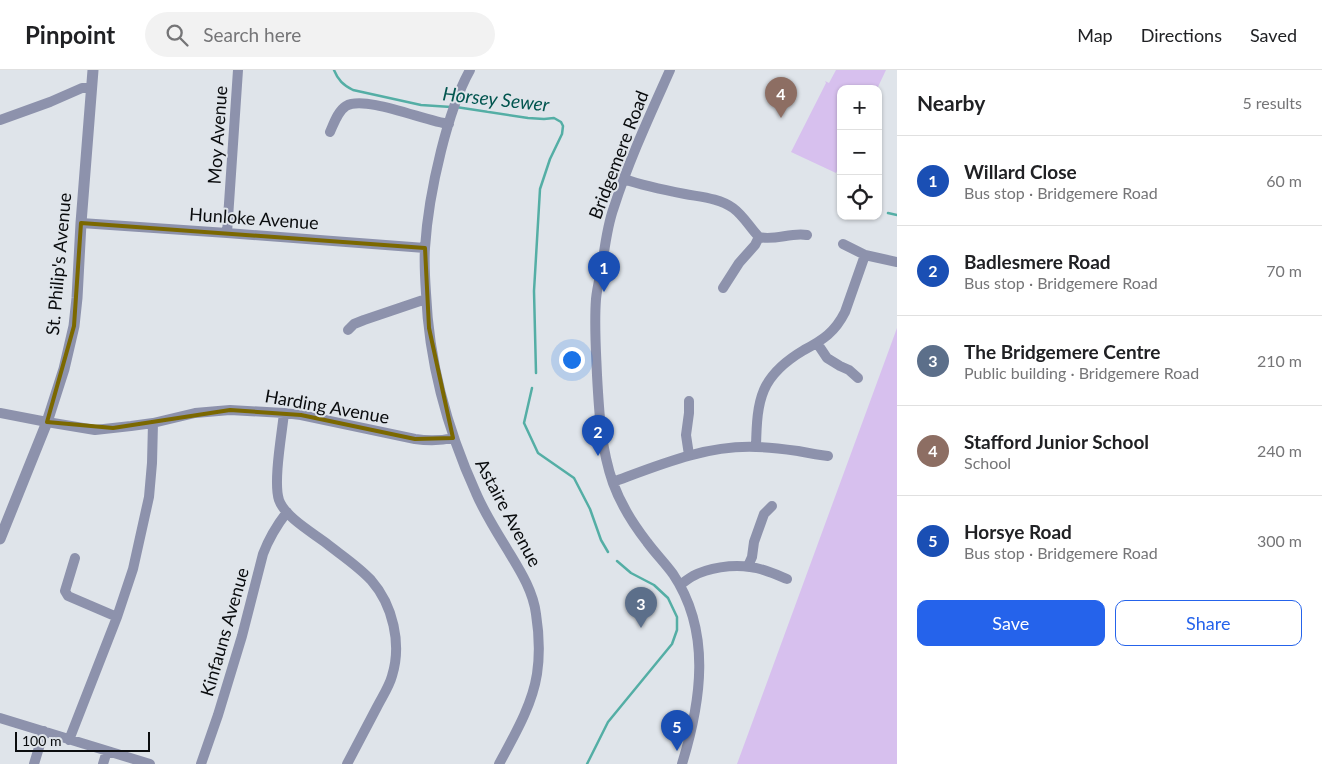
<!DOCTYPE html>
<meta charset="utf-8">
<style>
:root{--surface:#fff;--page:#f2f2f2;--text:#202124;--muted:#757577;--line:#e0e0e0;--accent:#2563eb}
body{margin:0;font-family:Lato,sans-serif;background:var(--page);color:var(--text)}
.controls{position:absolute;right:15px;top:15px;display:grid;overflow:hidden;border-radius:10px;box-shadow:0 1px 4px #0004}
.controls button{width:45px;height:45px;display:grid;place-items:center;padding:0;border:0;border-bottom:1px solid var(--line);background:var(--surface);color:var(--text);font:25px sans-serif}
.scale{position:absolute;left:15px;bottom:12px;width:135px;box-sizing:border-box;padding-left:5px;border:2px solid #0a0c0e;border-top:0;font-size:14px;line-height:18px;white-space:nowrap;color:#0a0c0e;-webkit-text-stroke:4px #dfe4ea;paint-order:stroke}
.you{position:absolute;left:571px;top:289px;width:18px;height:18px;margin:-12px;border:4px solid #fff;border-radius:50%;background:#1a73e8;box-shadow:0 0 0 8px #1a73e833}
.badge{display:grid;place-items:center;width:32px;height:32px;border-radius:50%;background:var(--accent);color:#fff;font-size:16px;font-weight:700}
.pin{position:absolute;translate:-50% -41px;filter:drop-shadow(0 1px 2px #0008)}
.pin::after{content:'';position:absolute;top:26px;width:18px;height:15px;background:inherit;clip-path:polygon(0 0,100% 0,50% 100%)}
.list{margin:0;padding:0;list-style:none}
h2{display:flex;justify-content:space-between;align-items:center;height:65px;margin:0;padding:0 20px;font-size:21px}
h2 small{font-size:16px;font-weight:400;color:var(--muted)}
.list li{display:grid;grid-template-columns:32px 1fr auto;gap:15px;align-items:center;box-sizing:border-box;height:90px;padding:0 20px;border-top:1px solid var(--line)}
.list b{display:block;font-size:19px;white-space:nowrap}
.list p{margin:0;font-size:16px;white-space:nowrap;color:var(--muted)}
.list em{font-size:16px;font-style:normal;color:var(--muted)}
.actions{display:flex;gap:10px;padding:15px 20px}
.actions a{flex:1;padding:11px 0;border:1px solid var(--accent);border-radius:10px;text-align:center;font-size:18px;color:var(--accent)}
.actions .main{background:var(--accent);color:#fff}
.icon{flex:none;width:28px;height:28px;fill:none;stroke:currentColor;stroke-width:2;stroke-linecap:round;stroke-linejoin:round}
.map{position:relative;flex:none;width:897px;height:694px;overflow:hidden}
header{display:flex;align-items:center;gap:30px;box-sizing:border-box;height:70px;padding:0 25px;background:var(--surface);border-bottom:1px solid var(--line)}
header strong{font-size:24px}
nav{display:flex;gap:28px;margin-inline-start:auto;font-size:18px}
.search{width:350px;height:45px;background:var(--page);display:flex;align-items:center;gap:12px;box-sizing:border-box;padding:0 18px;border-radius:28px;color:var(--muted);font-size:19px}
main{display:flex}
aside{flex:1;background:var(--surface)}
.map>svg:first-child{display:block}
.green{fill:#d7c0ee}
.lines{fill:none;stroke-linecap:round;stroke-linejoin:round}
.stream{stroke:#54aea5;stroke-width:2.5}
.minor{stroke:#8d92ac;stroke-width:10}
.tertiary{stroke:#8d92ac;stroke-width:11}
.marked{fill:none;stroke:#7b6800;stroke-width:4;stroke-linejoin:round}
.labels{text-anchor:middle;stroke-width:4;stroke-linejoin:round;paint-order:stroke}
.street-label{font-size:18px;fill:#0a0c0e;stroke:#dfe4ea}
.water-label{font-size:19px;font-style:italic;fill:#02554f;stroke:#dfe4ea}
</style>
<header>
<strong>Pinpoint</strong>
<div class="search"><svg class="icon" aria-label="search" viewBox="0 0 24 24"><circle cx="10" cy="10" r="6"/><path d="M15 15l6 6"/></svg>Search here</div>
<nav><a>Map</a><a>Directions</a><a>Saved</a></nav>
</header>
<main>
<div class="map">
<svg width="897" height="694" viewBox="0 0 897 694">
<rect width="100%" height="100%" fill="#dfe4ea"/>
<path class="green" d="M 836,0 L 886,0 L 877,19 L 841,19 L 841,93 L 836,103 L 791,82 L 826,13 L 825,11 L 829,13 Z
M 897,258 L 897,694 L 737,694 Z"/>
<g class="lines">
<path class="stream" d="M 334,0 C 338,10 343,15 353,20 L 421,35 L 451,37
M 456,37 L 528,48 L 544,49 L 554,48 L 561,52 L 563,56 L 562,64 L 550,89 L 540,119 L 534,221 L 536,303
M 888,143 L 897,145
M 532,318 L 524,353 L 538,383 L 574,408 L 590,439 L 601,470 L 608,482
M 587,694 L 608,652 L 672,574 L 677,560 L 677,547 L 668,528 L 654,515 L 631,503 L 617,491"/>
<path class="minor" d="M 470,0 C 456,25 448,53 441,81 C 433,113 427,145 425,178 C 424,193 425,208 426,223 C 429,293 447,359 476,423 C 484,442 496,461 507,479 C 519,499 533,520 536,544 C 539,563 540,584 537,604 C 532,636 514,666 499,694
M 670,0 C 650,45 629,90 614,137 C 607,156 605,176 602,196 C 600,207 597,218 596,229 C 594,255 596,280 597,305 C 599,342 601,379 613,413 C 621,435 633,454 647,472 C 655,483 665,493 673,504 C 712,562 701,632 682,694
M 0,50 L 50,32 L 82,18 L 91,18
M 330,62 C 334,53 338,41 346,36 C 365,25 425,51 449,54
M 624,109 C 644,116 664,120 685,124 C 701,127 719,128 733,138 C 744,146 750,158 759,167
M 81,153 L 227,163 L 425,178
M 227,163 L 238,0
M 843,174 L 865,185 L 897,192
M 723,218 L 739,193 L 755,175 L 759,167 C 775,171 791,162 807,165
M 348,260 L 354,254 L 364,250 L 426,229
M 817,273 L 827,288 L 840,296 L 849,300 L 858,308
M 0,343 L 47,352 L 95,360 L 131,356 L 153,353 L 195,343 L 230,340 L 284,343 L 301,345 L 415,369 C 428,371 440,371 453,368
M 284,343 C 282,363 273,412 279,430 C 285,447 313,463 326,473 C 341,485 358,496 371,510 C 393,535 402,574 392,606 C 389,617 382,627 377,637 C 367,656 357,675 347,694
M 756,377 C 757,329 760,306 804,280 C 823,270 835,262 845,242 L 865,185
M 689,385 L 686,365 L 689,343 L 689,331
M 613,412 C 659,395 706,375 756,377 C 770,377 784,379 798,381 C 808,383 818,385 828,386
M 75,488 L 65,521 L 68,526 L 117,547
M 748,496 L 752,487 L 754,472 L 764,444 L 772,436
M 680,515 C 684,512 688,509 693,506 C 708,498 732,494 750,497 C 762,498 775,504 787,509
M 0,648 L 150,694
M 69,670 L 117,547 L 133,499 L 149,427 L 152,393 L 153,353
M 34,694 L 44,661
M 103,694 L 107,681
M 201,694 L 218,645 L 242,566 L 263,484 C 269,468 277,455 287,442"/>
<path class="tertiary" d="M 0,469 L 47,352 L 64,299 L 74,256 L 77,228 L 81,153 L 93,0"/>
</g>
<path class="marked" d="M 81,153 L 425,178 L 429,258 L 453,368 L 415,369 L 301,345 L 230,340 L 113,358 L 47,352 L 74,256 Z"/>
<g class="labels">
<g class="street-label">
<text transform="translate(218 65) rotate(-86)" y="6">Moy Avenue</text>
<text transform="translate(619 85) rotate(-69)" y="6">Bridgemere Road</text>
<text transform="translate(254 149) rotate(4)" y="6">Hunloke Avenue</text>
<text transform="translate(59 194) rotate(-85)" y="6">St. Philip's Avenue</text>
<text transform="translate(327 337) rotate(10)" y="6">Harding Avenue</text>
<text transform="translate(508 443) rotate(62)" y="6">Astaire Avenue</text>
<text transform="translate(225 562) rotate(-74)" y="6">Kinfauns Avenue</text>
</g>
<g class="water-label">
<text transform="translate(496 29) rotate(6)" y="7">Horsey Sewer</text>
</g>
</g>
</svg>
<div class="controls">
<button>+</button>
<button>−</button>
<button><svg class="icon" aria-label="locate" viewBox="0 0 24 24"><circle cx="12" cy="12" r="6"/><path d="M12 2v4M12 18v4M2 12h4M18 12h4"/></svg></button>
</div>
<div class="scale">100 m</div>
<div class="you"></div>
<div class="pin badge" style="left:604px;top:222px;background:#1a4fb4">1</div>
<div class="pin badge" style="left:598px;top:386px;background:#1a4fb4">2</div>
<div class="pin badge" style="left:641px;top:558px;background:#5c6f8a">3</div>
<div class="pin badge" style="left:781px;top:48px;background:#8d6e63">4</div>
<div class="pin badge" style="left:677px;top:681px;background:#1a4fb4">5</div>
</div>
<aside>
<h2>Nearby<small>5 results</small></h2>
<ul class="list">
<li><span class="badge" style="background:#1a4fb4">1</span><div><b>Willard Close</b><p>Bus stop · Bridgemere Road</p></div><em>60 m</em></li>
<li><span class="badge" style="background:#1a4fb4">2</span><div><b>Badlesmere Road</b><p>Bus stop · Bridgemere Road</p></div><em>70 m</em></li>
<li><span class="badge" style="background:#5c6f8a">3</span><div><b>The Bridgemere Centre</b><p>Public building · Bridgemere Road</p></div><em>210 m</em></li>
<li><span class="badge" style="background:#8d6e63">4</span><div><b>Stafford Junior School</b><p>School</p></div><em>240 m</em></li>
<li><span class="badge" style="background:#1a4fb4">5</span><div><b>Horsye Road</b><p>Bus stop · Bridgemere Road</p></div><em>300 m</em></li>
</ul>
<div class="actions"><a class="main">Save</a><a>Share</a></div>
</aside>
</main>
